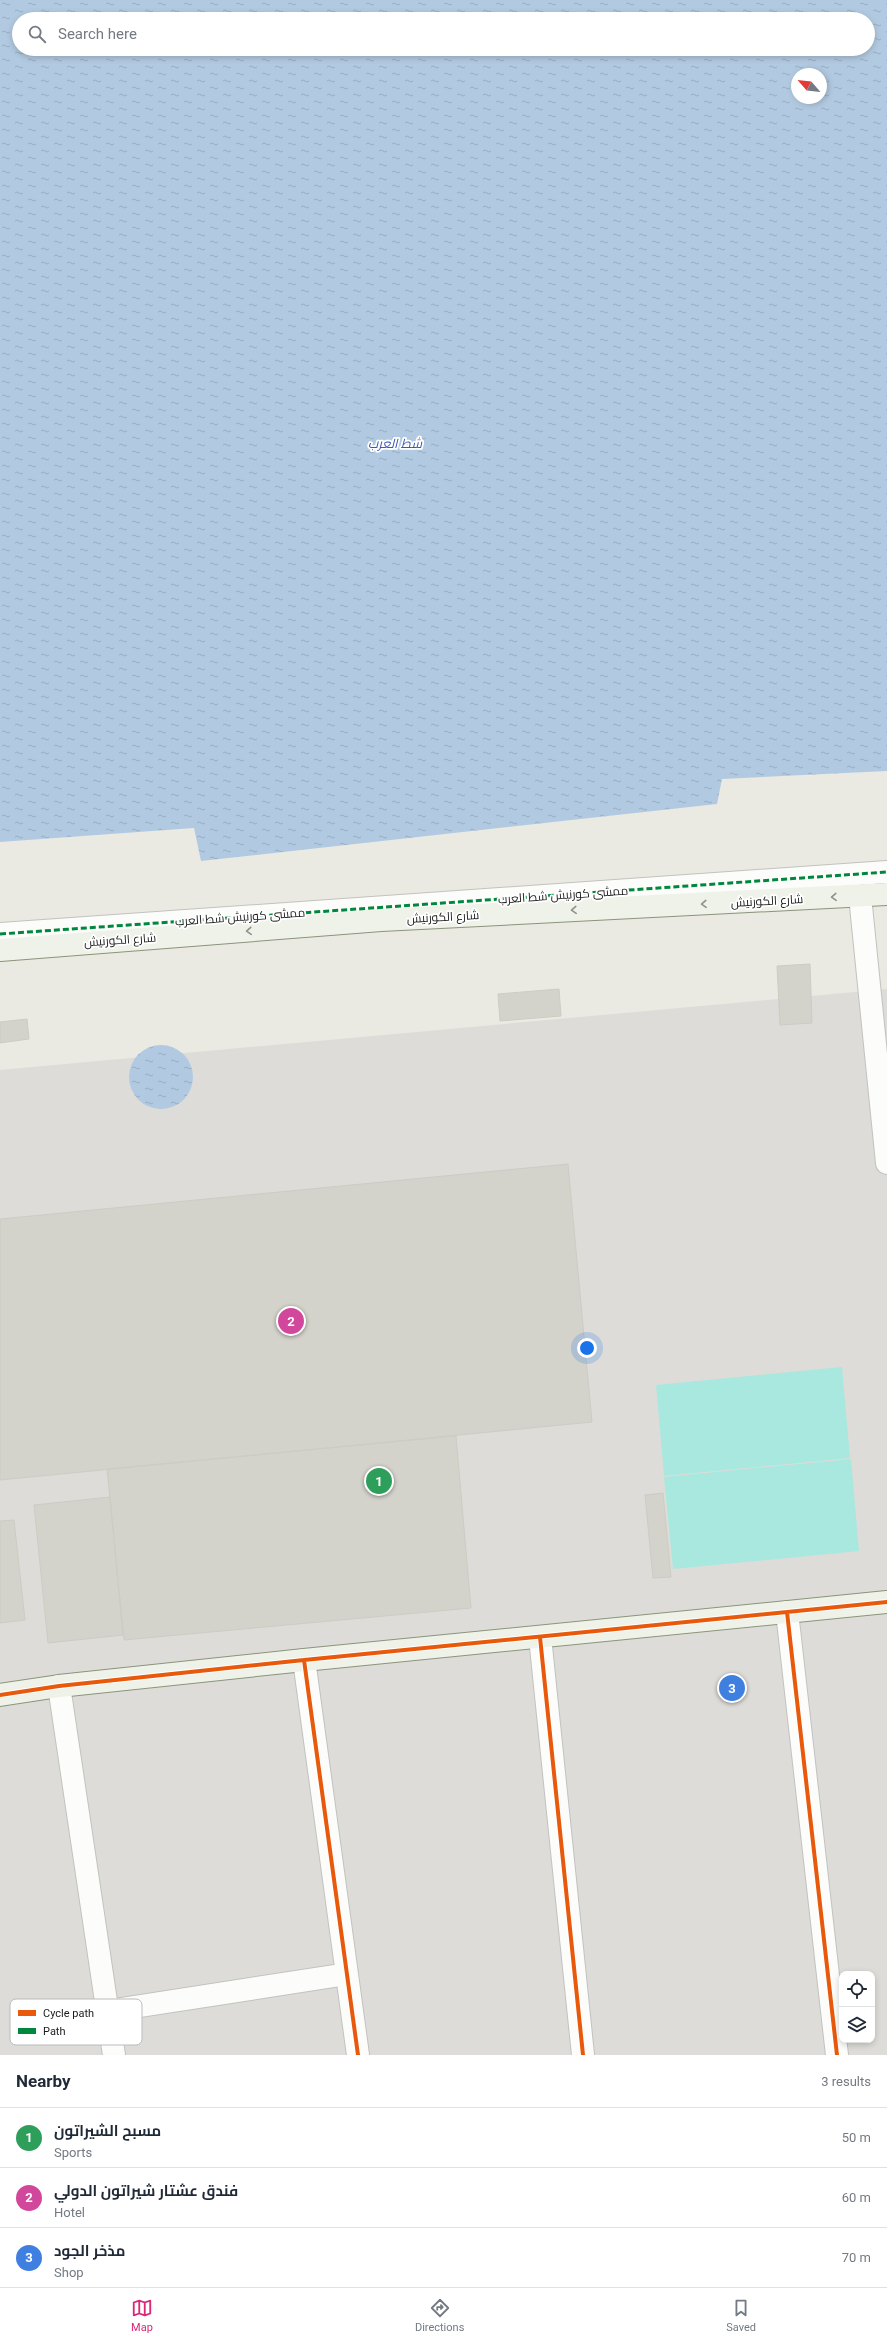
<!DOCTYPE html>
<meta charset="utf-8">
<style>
:root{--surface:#fff;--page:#f2f2f3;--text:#1f2937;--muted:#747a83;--line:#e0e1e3;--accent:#db2777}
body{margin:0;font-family:Roboto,Cairo,sans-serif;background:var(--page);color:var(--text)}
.controls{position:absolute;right:12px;bottom:12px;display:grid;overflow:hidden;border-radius:8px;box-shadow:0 2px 6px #0003}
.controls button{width:36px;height:36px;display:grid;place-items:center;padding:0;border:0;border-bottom:1px solid var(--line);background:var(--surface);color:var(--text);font:20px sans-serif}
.compass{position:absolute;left:791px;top:68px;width:36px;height:36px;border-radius:50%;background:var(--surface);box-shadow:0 2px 6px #0003;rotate:298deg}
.you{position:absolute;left:587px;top:1348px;width:14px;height:14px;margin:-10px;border:3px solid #fff;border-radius:50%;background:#1a73e8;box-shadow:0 0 0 6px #1a73e833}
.badge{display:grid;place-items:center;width:26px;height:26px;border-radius:50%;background:var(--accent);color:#fff;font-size:13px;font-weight:700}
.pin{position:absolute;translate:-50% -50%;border:2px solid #fff;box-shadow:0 1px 4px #0006}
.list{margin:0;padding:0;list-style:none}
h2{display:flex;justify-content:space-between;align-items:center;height:52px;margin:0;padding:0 16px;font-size:17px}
h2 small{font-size:13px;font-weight:400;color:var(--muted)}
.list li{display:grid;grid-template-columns:26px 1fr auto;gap:12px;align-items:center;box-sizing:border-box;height:60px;padding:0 16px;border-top:1px solid var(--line)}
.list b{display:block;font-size:15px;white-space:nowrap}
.list p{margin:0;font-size:13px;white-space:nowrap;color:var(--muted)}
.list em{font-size:13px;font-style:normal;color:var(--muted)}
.icon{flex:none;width:22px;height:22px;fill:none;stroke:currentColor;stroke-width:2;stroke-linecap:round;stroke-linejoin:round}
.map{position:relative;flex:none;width:887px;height:2055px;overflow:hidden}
.search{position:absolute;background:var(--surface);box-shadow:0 2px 6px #0003;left:12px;right:12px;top:12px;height:44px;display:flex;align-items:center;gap:10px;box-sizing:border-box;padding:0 14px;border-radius:22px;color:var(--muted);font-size:15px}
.sheet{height:232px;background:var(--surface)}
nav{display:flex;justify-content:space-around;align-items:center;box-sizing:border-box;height:56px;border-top:1px solid var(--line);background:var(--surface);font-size:11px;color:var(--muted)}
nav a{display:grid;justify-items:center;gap:2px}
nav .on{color:var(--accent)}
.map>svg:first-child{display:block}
.residential{fill:#dddcd8;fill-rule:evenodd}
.pitch{fill:#a9e8df}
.water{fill:url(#water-ripples);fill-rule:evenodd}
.building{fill:#d3d2cb;stroke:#cdccc4}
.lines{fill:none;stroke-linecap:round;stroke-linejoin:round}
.street-casing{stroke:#c2c2bf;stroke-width:24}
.secondary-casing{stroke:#8b947b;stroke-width:24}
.street{stroke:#fcfcfb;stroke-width:22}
.secondary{stroke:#eff2e8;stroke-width:22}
.quiet{stroke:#00873e;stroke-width:3;stroke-dasharray:6 3;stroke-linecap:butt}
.cycleway-casing{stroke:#fff;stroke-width:6}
.cycleway{stroke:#e8590c;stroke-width:4}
.oneway{stroke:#90918c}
.labels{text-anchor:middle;stroke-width:3.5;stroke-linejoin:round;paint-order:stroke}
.street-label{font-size:12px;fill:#1b1b1b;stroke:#fff}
.water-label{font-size:13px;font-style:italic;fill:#3f57b3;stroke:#fff}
.key{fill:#fff;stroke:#bbb;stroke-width:1}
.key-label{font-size:11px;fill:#1b1b1b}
</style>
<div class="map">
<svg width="887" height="2055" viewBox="0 0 887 2055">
<defs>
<pattern id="water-ripples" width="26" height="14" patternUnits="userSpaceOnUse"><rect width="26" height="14" fill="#b2cae1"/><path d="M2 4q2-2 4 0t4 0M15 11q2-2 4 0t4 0" fill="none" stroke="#98adc0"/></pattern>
</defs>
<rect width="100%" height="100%" fill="#eaeae2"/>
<path class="residential" d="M 887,989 L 887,2055 L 0,2055 L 0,1070 ZM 842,1974 L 872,1974 L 872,2040 L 842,2040 Z"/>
<path class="pitch" d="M 842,1367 L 850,1458 L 664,1476 L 656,1385 Z
M 851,1459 L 859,1551 L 673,1569 L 664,1477 Z"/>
<path class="water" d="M 0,0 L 887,0 L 887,771 L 722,779 L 717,804 L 201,861 L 194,828 L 0,842 ZM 19,19 L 868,19 L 868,49 L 19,49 ZM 797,74 L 821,74 L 821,98 L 797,98 Z
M129 1077a32 32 0 1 1 64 0a32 32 0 1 1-64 0Z"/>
<path class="building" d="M 810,964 L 812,1023 L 780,1025 L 777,966 Z
M 559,989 L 561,1016 L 500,1021 L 498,994 Z
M 27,1019 L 29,1039 L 0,1043 L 0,1022 Z
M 568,1164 L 592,1422 L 0,1480 L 0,1219 Z
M 456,1436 L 471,1608 L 124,1640 L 107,1469 Z
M 663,1493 L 671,1577 L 653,1578 L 645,1495 Z
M 110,1497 L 123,1635 L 48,1643 L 34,1505 Z
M 14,1520 L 25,1620 L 0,1623 L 0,1521 Z"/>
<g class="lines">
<defs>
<path id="street" d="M 860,896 L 887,1163
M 0,934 L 887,872
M 787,1612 L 837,2055
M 540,1637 L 583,2055
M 304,1660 L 358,2055
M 59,1686 L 114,2055
M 108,2011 L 347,1974"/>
<path id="secondary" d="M 0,950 L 381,920 L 887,894
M 0,1695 L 59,1686 L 304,1660 L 887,1602"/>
</defs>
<use href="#street" class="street-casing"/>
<use href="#secondary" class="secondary-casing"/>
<use href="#street" class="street"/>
<use href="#secondary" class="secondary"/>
<path class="quiet" d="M 0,934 L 887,872"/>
<defs>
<path id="cycleway" d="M 787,1612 L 837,2055
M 540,1637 L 583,2055
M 304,1660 L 358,2055
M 0,1695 L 59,1686 L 304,1660 L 887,1602"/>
</defs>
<use href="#cycleway" class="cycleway-casing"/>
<use href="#cycleway" class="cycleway"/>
</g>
<defs><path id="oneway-chevron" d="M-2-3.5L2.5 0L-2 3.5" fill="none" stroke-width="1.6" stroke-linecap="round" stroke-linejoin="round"/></defs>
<g class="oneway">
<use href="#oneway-chevron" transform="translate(834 897) rotate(177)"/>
<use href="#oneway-chevron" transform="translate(704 904) rotate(177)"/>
<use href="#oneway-chevron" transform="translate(574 910) rotate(177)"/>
<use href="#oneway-chevron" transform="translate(249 931) rotate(176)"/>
</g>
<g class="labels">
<g class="street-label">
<text transform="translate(563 895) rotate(-4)" y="4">ممشى كورنيش شط العرب</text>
<text transform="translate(767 901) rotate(-3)" y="4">شارع الكورنيش</text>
<text transform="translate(240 917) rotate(-4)" y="4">ممشى كورنيش شط العرب</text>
<text transform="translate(443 917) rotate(-3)" y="4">شارع الكورنيش</text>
<text transform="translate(120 940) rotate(-4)" y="4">شارع الكورنيش</text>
</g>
<g class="water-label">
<text x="395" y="448">شط العرب</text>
</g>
</g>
<rect x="10" y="1999" width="132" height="46" rx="6" class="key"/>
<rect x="18" y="2010" width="18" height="6" fill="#e8590c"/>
<rect x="18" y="2028" width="18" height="6" fill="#00873e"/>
<g class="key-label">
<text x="43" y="2017">Cycle path</text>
<text x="43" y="2035">Path</text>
</g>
</svg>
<div class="controls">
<button><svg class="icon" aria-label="locate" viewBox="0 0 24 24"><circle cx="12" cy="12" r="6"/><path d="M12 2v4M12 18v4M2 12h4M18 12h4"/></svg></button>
<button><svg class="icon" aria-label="layers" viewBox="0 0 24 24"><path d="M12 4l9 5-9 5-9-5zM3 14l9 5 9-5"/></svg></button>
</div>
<svg class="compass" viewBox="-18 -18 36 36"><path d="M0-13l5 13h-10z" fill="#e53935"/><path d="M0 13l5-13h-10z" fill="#747a83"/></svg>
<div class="you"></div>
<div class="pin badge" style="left:379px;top:1481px;background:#2e9e5b">1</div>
<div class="pin badge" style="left:291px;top:1321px;background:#d1479c">2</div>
<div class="pin badge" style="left:732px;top:1688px;background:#3f7fe0">3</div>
<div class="search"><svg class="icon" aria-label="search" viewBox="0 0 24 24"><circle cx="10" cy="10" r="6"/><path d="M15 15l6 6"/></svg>Search here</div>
</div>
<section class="sheet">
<h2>Nearby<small>3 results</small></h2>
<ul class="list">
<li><span class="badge" style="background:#2e9e5b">1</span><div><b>مسبح الشيراتون</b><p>Sports</p></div><em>50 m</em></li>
<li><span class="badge" style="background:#d1479c">2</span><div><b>فندق عشتار شيراتون الدولي</b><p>Hotel</p></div><em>60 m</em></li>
<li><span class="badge" style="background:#3f7fe0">3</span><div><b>مذخر الجود</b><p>Shop</p></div><em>70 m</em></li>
</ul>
</section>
<nav>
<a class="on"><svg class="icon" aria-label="map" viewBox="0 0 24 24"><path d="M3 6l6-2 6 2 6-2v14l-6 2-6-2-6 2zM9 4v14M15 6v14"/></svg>Map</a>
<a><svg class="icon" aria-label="directions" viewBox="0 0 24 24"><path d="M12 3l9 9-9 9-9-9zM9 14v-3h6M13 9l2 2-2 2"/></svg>Directions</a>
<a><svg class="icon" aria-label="saved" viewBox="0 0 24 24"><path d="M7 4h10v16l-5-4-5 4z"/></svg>Saved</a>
</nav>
